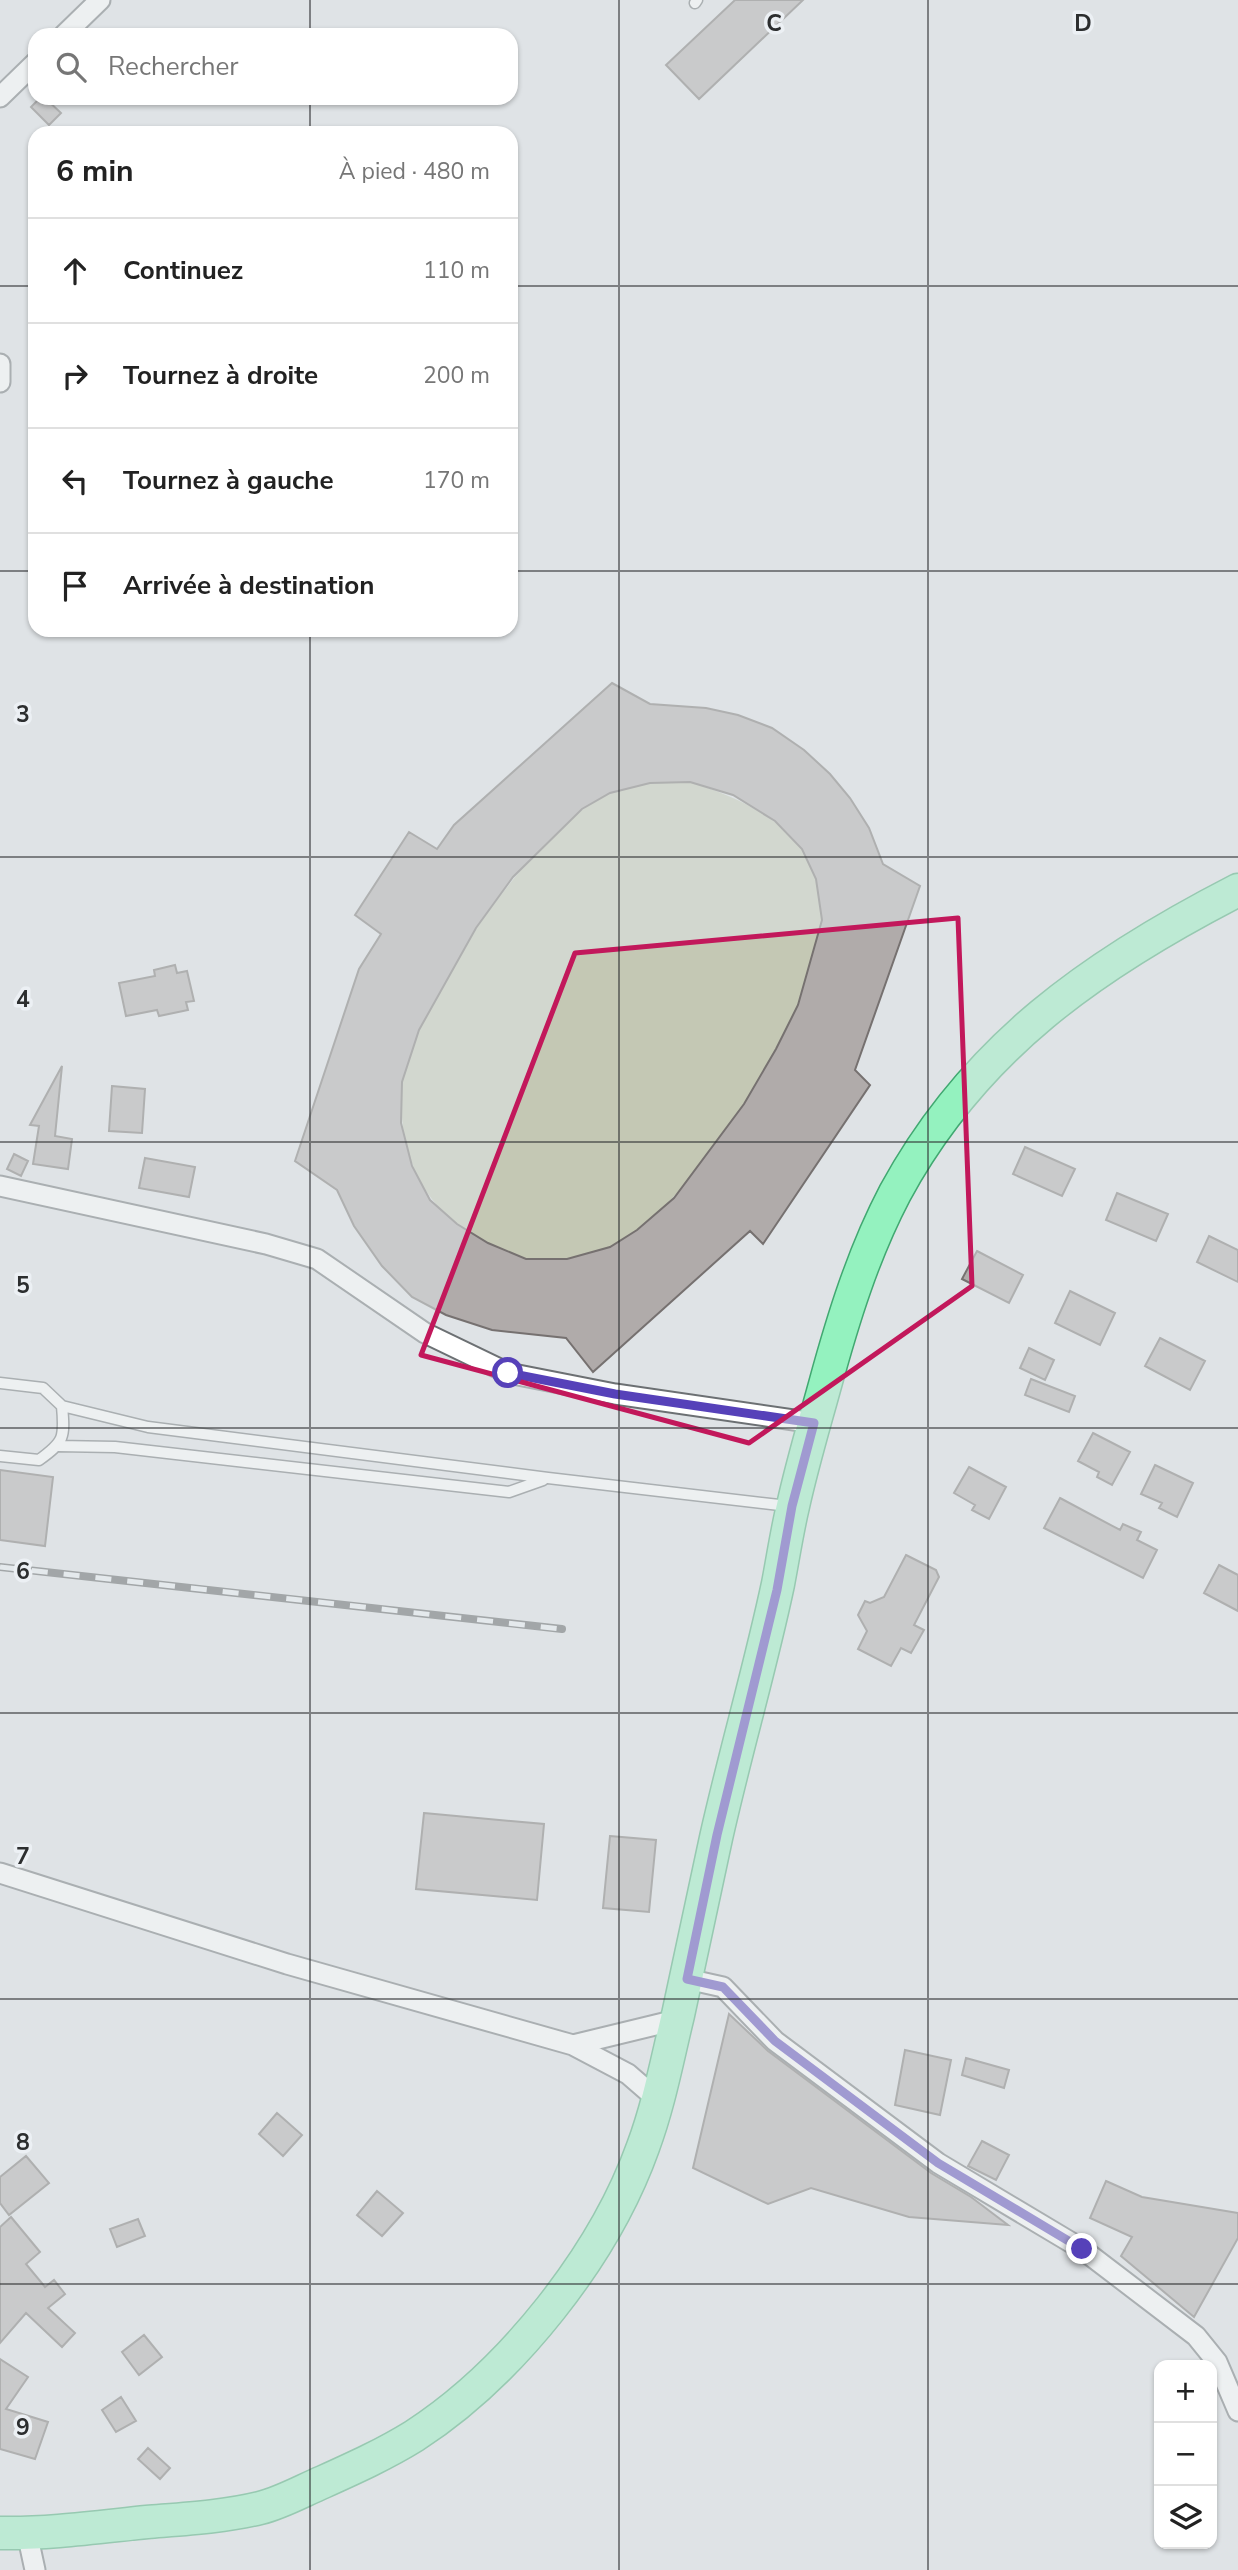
<!DOCTYPE html>
<html lang="fr">
<meta charset="utf-8">
<style>
:root{--surface:#fff;--page:#f6f6f6;--text:#222;--muted:#767676;--line:#e0e0e0}
body{margin:0;font-family:"Nunito Sans",sans-serif;background:var(--page);color:var(--text)}
.controls{position:absolute;right:21px;bottom:21px;display:grid;overflow:hidden;border-radius:14px;box-shadow:0 2px 5px #0004}
.controls button{width:63px;height:63px;display:grid;place-items:center;padding:0;border:0;border-bottom:2px solid var(--line);background:var(--surface);color:var(--text);font:35px sans-serif}
.stop{position:absolute;width:21px;height:21px;margin:-16px;border:5px solid #5641b9;border-radius:50%;background:#fff}
.stop.end{background:#5641b9;border-color:#fff;box-shadow:0 2px 7px #0008}
.list{margin:0;padding:0;list-style:none}
h2{display:flex;justify-content:space-between;align-items:center;height:91px;margin:0;padding:0 28px;font-size:30px}
h2 small{font-size:23px;font-weight:400;color:var(--muted)}
.list li{display:grid;grid-template-columns:46px 1fr auto;gap:21px;align-items:center;box-sizing:border-box;height:105px;padding:0 28px;border-top:2px solid var(--line)}
.list b{display:block;font-size:26px;white-space:nowrap}
.list em{font-size:23px;font-style:normal;color:var(--muted)}
.icon{flex:none;width:38px;height:38px;fill:none;stroke:currentColor;stroke-width:2;stroke-linecap:round;stroke-linejoin:round}
.map{position:relative;flex:none;width:1238px;height:2570px;overflow:hidden}
.search{position:absolute;background:var(--surface);box-shadow:0 2px 5px #0004;left:28px;top:28px;width:490px;height:77px;display:flex;align-items:center;gap:18px;box-sizing:border-box;padding:0 24px;border-radius:21px;color:var(--muted);font-size:26px}
.panel{position:absolute;background:var(--surface);box-shadow:0 2px 5px #0004;left:28px;top:126px;width:490px;height:511px;border-radius:21px}
.map>svg:first-child{display:block}
.green{fill:#c4c8b4}
.building{fill:#b0abaa;stroke:#767170;stroke-width:2;fill-rule:evenodd}
.lines{fill:none;stroke-linecap:round;stroke-linejoin:round}
.lane-casing{stroke:#6c7073;stroke-width:13}
.street-casing{stroke:#6c7073;stroke-width:23}
.primary-casing{stroke:#41a871;stroke-width:35}
.lane{stroke:#fff;stroke-width:10}
.street{stroke:#fff;stroke-width:19}
.primary{stroke:#94f2bf;stroke-width:32}
.rail-casing{stroke:#5a5c5e;stroke-width:8}
.rail{stroke:#ecf0f4;stroke-width:5;stroke-dasharray:16;stroke-linecap:butt}
.route{stroke:#5641b9;stroke-width:9}
.marked{fill:none;stroke:#c2185b;stroke-width:5;stroke-linejoin:round}
.grid{fill:none;stroke:#2c2e2f;stroke-width:2;stroke-opacity:0.55}
.grid-label{font-size:23px;text-anchor:middle;font-weight:bold;fill:#2c2e2f;stroke:#ecf0f4;stroke-width:7;stroke-linejoin:round;paint-order:stroke}
</style>
<div class="map">
<svg width="1238" height="2570" viewBox="0 0 1238 2570">
<rect width="100%" height="100%" fill="#dfe3e6"/>
<path class="green" d="M 690,782 C 740,798 799,823 816,878 C 820,890 822,908 822,919 C 821,928 817,938 815,946 C 811,966 805,987 798,1006 C 770,1074 677,1219 609,1248 C 585,1258 554,1263 528,1259 C 507,1255 470,1235 454,1222 C 413,1188 398,1138 402,1086 C 409,1008 536,825 609,794 C 634,783 663,782 690,782 Z"/>
<path class="building" d="M 735,0 L 803,0 L 699,99 L 666,65 Z
M 40,98 L 45,98 L 61,113 L 49,125 L 31,107 Z
M 612,683 L 650,704 L 706,708 L 738,715 L 772,728 L 804,750 L 830,774 L 850,798 L 869,828 L 883,864 L 920,886 L 855,1070 L 870,1085 L 763,1244 L 750,1231 L 593,1372 L 566,1338 L 492,1330 L 446,1315 L 412,1297 L 382,1266 L 354,1226 L 337,1190 L 295,1161 L 359,969 L 381,934 L 355,915 L 409,832 L 437,849 L 454,825 ZM 690,782 L 733,795 L 775,821 L 802,849 L 816,879 L 822,920 L 798,1005 L 776,1049 L 744,1104 L 674,1198 L 637,1230 L 610,1247 L 567,1259 L 526,1259 L 488,1243 L 457,1224 L 430,1200 L 412,1166 L 401,1123 L 402,1082 L 419,1030 L 476,928 L 513,877 L 582,809 L 610,793 L 650,783 Z
M 175,965 L 177,973 L 187,971 L 194,1001 L 186,1002 L 188,1010 L 159,1016 L 157,1010 L 126,1016 L 119,983 L 155,976 L 154,970 Z
M 62,1066 L 55,1136 L 72,1139 L 68,1169 L 33,1164 L 39,1126 L 30,1125 Z
M 112,1086 L 145,1089 L 142,1133 L 109,1131 Z
M 1025,1147 L 1075,1169 L 1062,1196 L 1013,1174 Z
M 14,1154 L 28,1161 L 21,1176 L 7,1169 Z
M 145,1158 L 195,1167 L 189,1197 L 139,1188 Z
M 1117,1193 L 1168,1214 L 1156,1241 L 1106,1220 Z
M 1209,1236 L 1238,1250 L 1238,1282 L 1197,1262 Z
M 977,1251 L 1023,1275 L 1009,1303 L 962,1279 Z
M 1070,1291 L 1115,1313 L 1100,1345 L 1055,1323 Z
M 1160,1338 L 1205,1361 L 1190,1390 L 1145,1366 Z
M 1029,1348 L 1054,1360 L 1045,1380 L 1020,1368 Z
M 1031,1379 L 1075,1396 L 1069,1412 L 1025,1395 Z
M 1093,1433 L 1130,1452 L 1112,1485 L 1097,1477 L 1099,1472 L 1078,1461 Z
M 1155,1465 L 1193,1483 L 1177,1517 L 1159,1508 L 1162,1503 L 1141,1494 Z
M 969,1467 L 1006,1487 L 989,1519 L 972,1510 L 975,1505 L 954,1493 Z
M 0,1470 L 53,1477 L 45,1546 L 0,1540 Z
M 1060,1498 L 1120,1530 L 1123,1524 L 1141,1532 L 1137,1540 L 1157,1550 L 1143,1578 L 1044,1528 Z
M 906,1555 L 936,1570 L 939,1577 L 914,1625 L 924,1630 L 911,1653 L 901,1648 L 891,1666 L 858,1649 L 867,1631 L 858,1615 L 865,1601 L 870,1603 L 884,1597 Z
M 1219,1565 L 1238,1575 L 1238,1611 L 1204,1593 Z
M 424,1813 L 544,1824 L 537,1900 L 416,1889 Z
M 610,1836 L 656,1840 L 649,1912 L 603,1908 Z
M 729,2014 L 768,2051 L 931,2173 L 971,2197 L 1008,2225 L 909,2217 L 811,2188 L 768,2204 L 693,2168 Z
M 905,2050 L 951,2060 L 940,2115 L 895,2105 Z
M 966,2058 L 1009,2070 L 1004,2088 L 962,2075 Z
M 277,2113 L 302,2135 L 283,2156 L 259,2134 Z
M 982,2141 L 1009,2155 L 996,2180 L 968,2166 Z
M 26,2156 L 49,2183 L 9,2215 L 0,2203 L 0,2177 Z
M 1106,2181 L 1142,2197 L 1238,2213 L 1238,2238 L 1194,2317 L 1121,2256 L 1132,2237 L 1090,2218 Z
M 377,2191 L 403,2213 L 382,2236 L 357,2215 Z
M 11,2217 L 40,2252 L 26,2264 L 45,2287 L 54,2280 L 65,2294 L 48,2308 L 75,2333 L 62,2347 L 26,2313 L 0,2343 L 0,2227 Z
M 138,2219 L 145,2236 L 117,2247 L 110,2229 Z
M 144,2335 L 162,2357 L 139,2375 L 122,2352 Z
M 0,2359 L 28,2377 L 6,2409 L 48,2422 L 35,2459 L 0,2449 Z
M 121,2397 L 136,2421 L 116,2432 L 102,2410 Z
M 148,2448 L 170,2468 L 160,2479 L 138,2459 Z"/>
<g class="lines">
<defs>
<path id="lane" d="M 695,3 L 697,0
M 0,1383 L 43,1388 L 62,1406 L 148,1427 L 548,1478 L 788,1506
M 58,1446 L 115,1447 L 509,1492 L 543,1480
M 0,1456 L 39,1460 C 64,1442 65,1438 62,1406"/>
<path id="street" d="M 64,35 L 100,0
M 0,97 L 35,63
M 0,364 L 0,382
M 0,1186 L 266,1244 L 317,1259 L 425,1333 L 508,1373 L 615,1394 L 814,1423
M 0,1873 L 287,1964 L 573,2045 L 628,2074 L 658,2100
M 687,1979 L 723,1987 L 775,2041 L 938,2163 L 1082,2249 L 1196,2336 L 1217,2362 L 1238,2411
M 573,2045 L 676,2020
M 27,2533 L 35,2570"/>
<path id="primary" d="M 0,2533 C 49,2534 98,2527 147,2522 C 184,2519 223,2517 260,2508 C 281,2503 302,2491 323,2482 C 354,2468 385,2454 414,2436 C 511,2373 604,2256 643,2147 C 659,2104 667,2060 678,2015 C 691,1956 703,1897 716,1838 C 735,1753 760,1669 778,1584 C 783,1558 787,1531 793,1506 C 802,1465 814,1425 825,1385 C 843,1319 863,1254 895,1193 C 974,1047 1094,964 1238,890"/>
</defs>
<use href="#lane" class="lane-casing"/>
<use href="#street" class="street-casing"/>
<use href="#primary" class="primary-casing"/>
<use href="#lane" class="lane"/>
<use href="#street" class="street"/>
<use href="#primary" class="primary"/>
<defs>
<path id="rail" d="M 0,1567 L 562,1629"/>
</defs>
<use href="#rail" class="rail-casing"/>
<use href="#rail" class="rail"/>
</g>
<g class="lines">
<path class="route" d="M 508,1373 L 615,1394 L 814,1423 L 792,1506 L 777,1590 L 717,1835 L 687,1979 L 723,1987 L 775,2041 L 938,2163 L 1082,2249"/>
</g>
<path d="M0 0H1238V2570H0ZM 958,918 L 972,1286 L 749,1443 L 421,1355 L 575,953 Z" fill="#dfe3e6" fill-opacity=".55" fill-rule="evenodd"/>
<path class="marked" d="M 958,918 L 972,1286 L 749,1443 L 421,1355 L 575,953 Z"/>
<path class="grid" d="M 310,0 L 310,35M 619,0 L 619,2570M 928,0 L 928,2570M 310,98 L 310,133M 0,286 L 35,286M 511,286 L 1238,286M 0,571 L 35,571M 511,571 L 1238,571M 310,630 L 310,2570M 0,857 L 1238,857M 0,1142 L 1238,1142M 0,1428 L 1238,1428M 0,1713 L 1238,1713M 0,1999 L 1238,1999M 0,2284 L 1238,2284"/>
<g class="grid-label">
<text x="774" y="31">C</text>
<text x="1083" y="31">D</text>
<text x="23" y="722">3</text>
<text x="23" y="1007">4</text>
<text x="23" y="1293">5</text>
<text x="23" y="1579">6</text>
<text x="23" y="1864">7</text>
<text x="23" y="2150">8</text>
<text x="23" y="2435">9</text>
</g>
</svg>
<div class="controls">
<button>+</button>
<button>−</button>
<button><svg class="icon" aria-label="layers" viewBox="0 0 24 24"><path d="M12 4l9 5-9 5-9-5zM3 14l9 5 9-5"/></svg></button>
</div>
<div class="stop" style="left:508px;top:1373px"></div>
<div class="stop end" style="left:1082px;top:2249px"></div>
<div class="search"><svg class="icon" aria-label="search" viewBox="0 0 24 24"><circle cx="10" cy="10" r="6"/><path d="M15 15l6 6"/></svg>Rechercher</div>
<section class="panel">
<h2>6 min<small>À pied · 480 m</small></h2>
<ul class="list">
<li><svg class="icon" aria-label="ahead" viewBox="0 0 24 24"><path d="M12 20V5M6 11l6-6 6 6"/></svg><div><b>Continuez</b></div><em>110 m</em></li>
<li><svg class="icon" aria-label="right" viewBox="0 0 24 24"><path d="M7 20v-9h11M14 6l5 5-5 5"/></svg><div><b>Tournez à droite</b></div><em>200 m</em></li>
<li><svg class="icon" aria-label="left" viewBox="0 0 24 24"><path d="M17 20v-9H6M10 6l-5 5 5 5"/></svg><div><b>Tournez à gauche</b></div><em>170 m</em></li>
<li><svg class="icon" aria-label="arrive" viewBox="0 0 24 24"><path d="M6 21V4h12l-3 4 3 4H6"/></svg><div><b>Arrivée à destination</b></div></li>
</ul>
</section>
</div>
